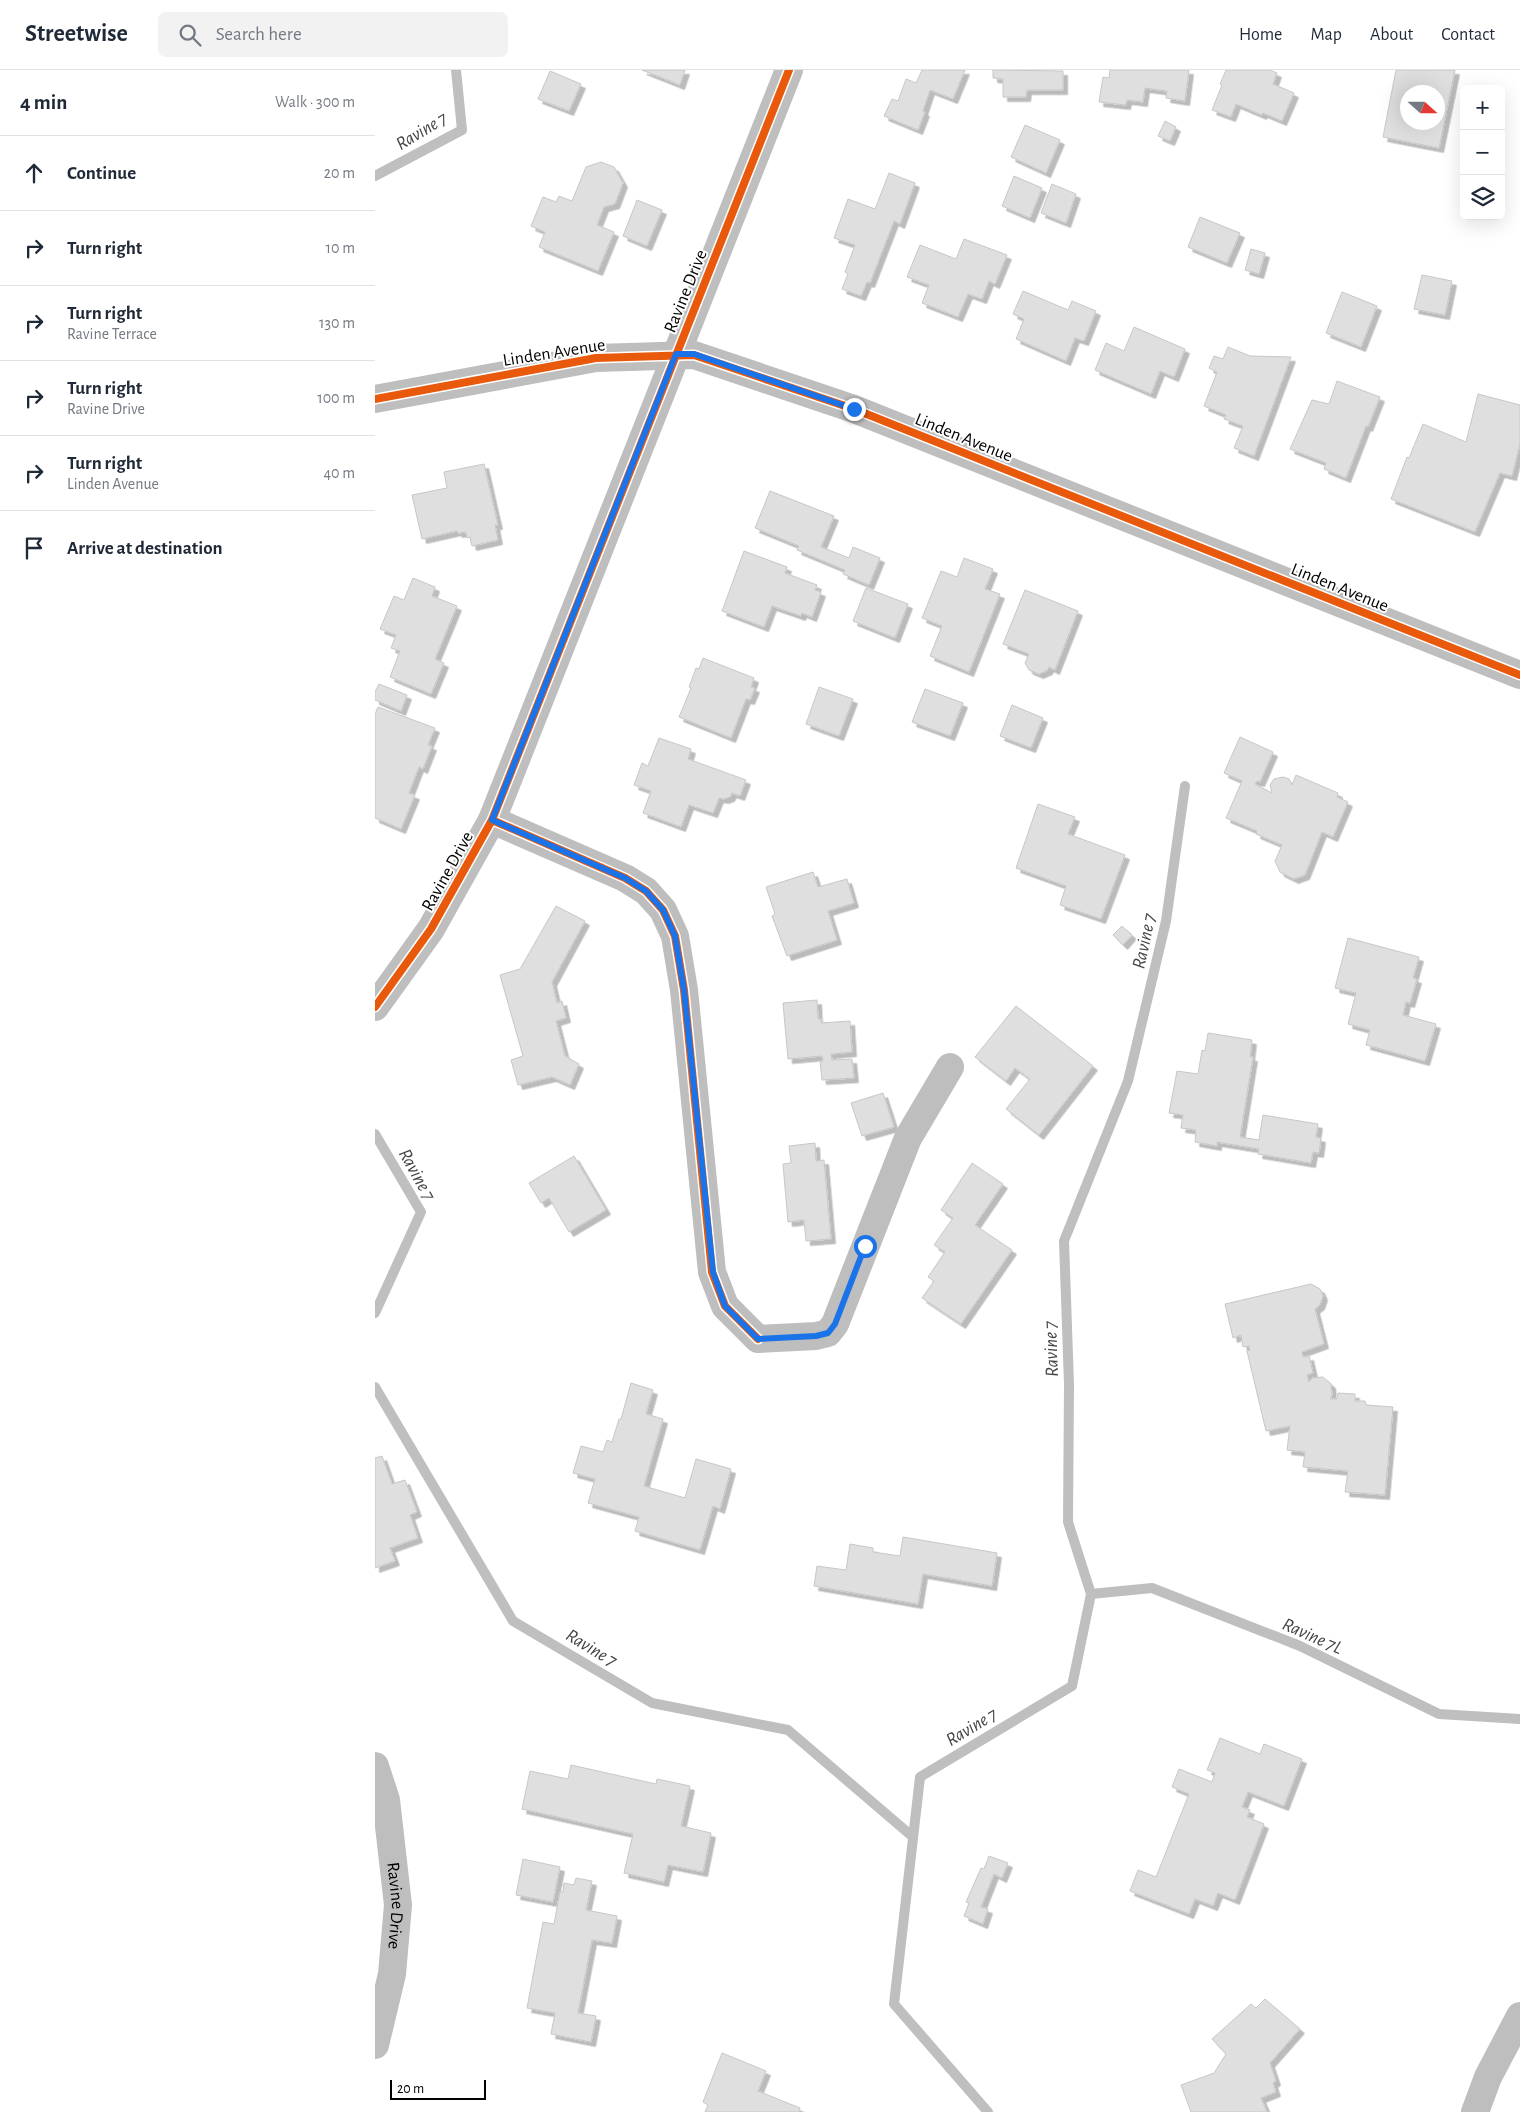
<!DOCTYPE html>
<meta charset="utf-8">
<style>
:root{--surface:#fff;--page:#f2f2f3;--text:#1f2937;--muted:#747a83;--line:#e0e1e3}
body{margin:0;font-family:"Alegreya Sans",sans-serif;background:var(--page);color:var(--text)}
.controls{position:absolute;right:15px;top:15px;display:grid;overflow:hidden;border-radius:8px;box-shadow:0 5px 20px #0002}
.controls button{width:45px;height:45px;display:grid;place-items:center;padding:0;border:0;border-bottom:1px solid var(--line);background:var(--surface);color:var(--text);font:25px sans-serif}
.compass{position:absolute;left:1025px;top:15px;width:45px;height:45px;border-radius:50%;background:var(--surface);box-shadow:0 5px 20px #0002;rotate:111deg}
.scale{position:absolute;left:15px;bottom:12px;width:96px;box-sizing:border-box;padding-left:5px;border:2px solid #000;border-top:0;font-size:14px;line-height:18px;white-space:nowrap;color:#000;-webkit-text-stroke:4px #fff;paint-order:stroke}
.stop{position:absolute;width:15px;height:15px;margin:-11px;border:4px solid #1a73e8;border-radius:50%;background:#fff}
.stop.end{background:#1a73e8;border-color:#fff;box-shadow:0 1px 5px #0008}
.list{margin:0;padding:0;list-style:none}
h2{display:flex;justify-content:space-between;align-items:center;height:65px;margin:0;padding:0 20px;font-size:21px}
h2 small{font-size:16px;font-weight:400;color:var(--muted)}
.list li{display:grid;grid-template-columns:32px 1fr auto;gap:15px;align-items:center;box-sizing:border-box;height:75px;padding:0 20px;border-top:1px solid var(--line)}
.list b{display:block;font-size:19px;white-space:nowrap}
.list p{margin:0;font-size:16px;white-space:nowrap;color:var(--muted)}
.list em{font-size:16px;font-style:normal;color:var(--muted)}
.icon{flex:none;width:28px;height:28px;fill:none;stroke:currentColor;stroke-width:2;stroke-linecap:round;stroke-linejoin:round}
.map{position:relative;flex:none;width:1145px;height:2042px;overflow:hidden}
header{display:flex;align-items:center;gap:30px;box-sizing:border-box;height:70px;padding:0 25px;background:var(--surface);border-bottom:1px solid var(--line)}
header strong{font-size:24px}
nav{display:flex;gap:28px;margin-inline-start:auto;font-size:18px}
.search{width:350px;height:45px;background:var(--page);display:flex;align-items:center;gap:12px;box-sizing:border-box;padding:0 18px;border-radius:8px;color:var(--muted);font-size:19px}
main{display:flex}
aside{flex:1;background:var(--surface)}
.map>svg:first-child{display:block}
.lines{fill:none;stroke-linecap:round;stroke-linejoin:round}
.stream{stroke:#bfbfbf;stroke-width:10}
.building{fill:#dfdfdf;stroke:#c7c7c7;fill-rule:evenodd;filter:url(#shadow)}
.minor{stroke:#bebebe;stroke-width:28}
.cycleway-casing{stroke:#fff;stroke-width:11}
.cycleway{stroke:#e8590c;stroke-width:8}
.route{stroke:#1a73e8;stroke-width:6}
.labels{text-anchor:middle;stroke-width:4;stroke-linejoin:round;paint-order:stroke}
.street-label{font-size:18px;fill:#000;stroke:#fff}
.water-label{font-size:19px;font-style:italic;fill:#444;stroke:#fff}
</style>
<header>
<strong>Streetwise</strong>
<div class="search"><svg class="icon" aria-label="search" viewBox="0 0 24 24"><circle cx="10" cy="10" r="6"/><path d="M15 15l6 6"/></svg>Search here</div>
<nav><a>Home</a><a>Map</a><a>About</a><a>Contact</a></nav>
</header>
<main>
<aside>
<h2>4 min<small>Walk · 300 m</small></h2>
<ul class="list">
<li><svg class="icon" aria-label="ahead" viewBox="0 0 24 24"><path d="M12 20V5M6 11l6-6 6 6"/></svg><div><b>Continue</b></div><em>20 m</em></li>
<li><svg class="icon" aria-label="right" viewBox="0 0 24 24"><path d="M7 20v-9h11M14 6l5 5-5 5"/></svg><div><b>Turn right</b></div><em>10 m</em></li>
<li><svg class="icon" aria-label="right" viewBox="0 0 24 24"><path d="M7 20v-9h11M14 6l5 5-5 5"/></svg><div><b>Turn right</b><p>Ravine Terrace</p></div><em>130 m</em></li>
<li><svg class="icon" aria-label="right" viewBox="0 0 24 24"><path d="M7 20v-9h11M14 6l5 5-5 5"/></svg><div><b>Turn right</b><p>Ravine Drive</p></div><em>100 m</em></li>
<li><svg class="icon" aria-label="right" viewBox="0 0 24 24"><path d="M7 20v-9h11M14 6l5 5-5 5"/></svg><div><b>Turn right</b><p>Linden Avenue</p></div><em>40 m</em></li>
<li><svg class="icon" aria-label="arrive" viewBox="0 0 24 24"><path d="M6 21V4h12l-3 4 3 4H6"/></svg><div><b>Arrive at destination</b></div></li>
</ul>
</aside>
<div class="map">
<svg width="1145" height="2042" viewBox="0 0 1145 2042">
<defs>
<filter id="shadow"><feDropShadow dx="4.5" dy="4.5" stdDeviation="0" flood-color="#0004"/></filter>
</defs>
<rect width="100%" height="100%" fill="#fff"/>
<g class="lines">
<path class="stream" d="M 0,106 L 87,60 L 81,0
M 0,1064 L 46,1142 L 0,1243
M 0,1317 L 138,1551 L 277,1633 L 413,1660 L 538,1767
M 716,1524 L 777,1518 L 925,1576 L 1064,1644 L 1145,1649
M 613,2042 L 519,1934 L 545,1707 L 697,1616 L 716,1524 L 693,1452 L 694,1314 L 689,1171 L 753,1011 L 791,851 L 810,716"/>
</g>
<path class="building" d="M 267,0 L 310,0 L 305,15 Z
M 547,0 L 590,0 L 578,29 L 555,20 L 548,41 L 550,42 L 543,60 L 509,46 L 517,29 L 523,31 L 531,9 L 541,13 Z
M 618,0 L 688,1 L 688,20 L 652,20 L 651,27 L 628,27 L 628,9 L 618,8 Z
M 735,0 L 814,0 L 810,31 L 791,28 L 792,21 L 770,18 L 768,32 L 752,30 L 751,35 L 724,32 L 728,7 L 734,8 Z
M 851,0 L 895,0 L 902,3 L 898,14 L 919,23 L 907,51 L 888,43 L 887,45 L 861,34 L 856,47 L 837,40 L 847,15 L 845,14 Z
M 1021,0 L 1080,0 L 1064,78 L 1008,67 ZM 1032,22 L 1062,22 L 1062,52 L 1032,52 Z
M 175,1 L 206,14 L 194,41 L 163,29 Z
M 790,51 L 801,57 L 795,71 L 783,66 Z
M 650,55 L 685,70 L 671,103 L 636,87 Z
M 226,92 L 239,97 L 248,113 L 240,134 L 229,137 L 222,155 L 239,162 L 223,201 L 164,177 L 170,162 L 156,156 L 168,127 L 181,132 L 184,126 L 197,131 L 211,97 Z
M 514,103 L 540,113 L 525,154 L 519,151 L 495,213 L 492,212 L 486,226 L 467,219 L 473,204 L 470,202 L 480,175 L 459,168 L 473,129 L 500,139 Z
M 639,106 L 667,118 L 655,148 L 627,136 Z
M 677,114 L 701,124 L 691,153 L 666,143 Z
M 262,130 L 287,140 L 272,176 L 248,166 Z
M 825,147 L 865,163 L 852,193 L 813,177 Z
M 589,169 L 632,185 L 620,214 L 614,211 L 607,229 L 593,224 L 583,247 L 547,233 L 554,215 L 532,207 L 545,175 L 581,189 Z
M 876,179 L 890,183 L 884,204 L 870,200 Z
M 1047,205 L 1077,211 L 1070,245 L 1039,239 Z
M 648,221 L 693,240 L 697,231 L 721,241 L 709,271 L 700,268 L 691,291 L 641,269 L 649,249 L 638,244 Z
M 967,222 L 1002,236 L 986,277 L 951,263 Z
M 759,257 L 810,279 L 799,307 L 785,301 L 776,324 L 720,300 L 731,273 L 749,281 Z
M 853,277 L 875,286 L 916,287 L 879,386 L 859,378 L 868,356 L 849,349 L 851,345 L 829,336 L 842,302 L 834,298 L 839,286 L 848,289 Z
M 962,311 L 1005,327 L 993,357 L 991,356 L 971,408 L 949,399 L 951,393 L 915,379 L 937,330 L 954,334 Z
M 1103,324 L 1145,335 L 1145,374 L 1137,406 L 1125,403 L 1100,462 L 1016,429 L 1032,387 L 1034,388 L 1048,354 L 1091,372 Z
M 109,394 L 123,455 L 120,455 L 123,470 L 97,476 L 95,467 L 92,468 L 91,462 L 83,463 L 82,461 L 47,469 L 37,425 L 72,418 L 69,402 Z
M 395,421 L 459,446 L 446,477 L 474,488 L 478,477 L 505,488 L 494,515 L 468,504 L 470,500 L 422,480 L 424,476 L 380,458 Z
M 369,481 L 412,497 L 410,503 L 442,515 L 440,520 L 446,522 L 437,547 L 427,543 L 426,546 L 397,536 L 389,557 L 347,541 Z
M 589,488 L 618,499 L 610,519 L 625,524 L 594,602 L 555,586 L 567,556 L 547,548 L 566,501 L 582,507 Z
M 38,508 L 60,517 L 57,526 L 82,536 L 60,589 L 69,593 L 56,624 L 15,607 L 25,581 L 16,578 L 21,565 L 5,559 L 19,526 L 29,530 Z
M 491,518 L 533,534 L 520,568 L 478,551 Z
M 650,520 L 703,541 L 680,600 L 674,597 L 673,600 L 664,604 L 654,600 L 650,593 L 654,584 L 628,574 Z
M 328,588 L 379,608 L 376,617 L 380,618 L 375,630 L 371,629 L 356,668 L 304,647 L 316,618 L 314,617 L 321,598 L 324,599 Z
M 4,614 L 32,625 L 26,641 L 0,630 L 0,622 Z
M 444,617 L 478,629 L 464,666 L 431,654 Z
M 550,619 L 588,633 L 575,666 L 537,652 Z
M 637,635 L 668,648 L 656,678 L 625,666 Z
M 3,637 L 60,658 L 53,675 L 57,676 L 48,699 L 44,697 L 34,723 L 40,725 L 26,759 L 0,748 L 0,644 Z
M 865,667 L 898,682 L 885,712 L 882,711 L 880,714 L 897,723 L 895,715 L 899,709 L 908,707 L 914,709 L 917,715 L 921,705 L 963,723 L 962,727 L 973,732 L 958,767 L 947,762 L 930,805 L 919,809 L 905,802 L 900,791 L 907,775 L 881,764 L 882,761 L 851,748 L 867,711 L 849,703 Z
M 284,668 L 316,679 L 313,689 L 371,710 L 365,726 L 357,723 L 355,727 L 349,729 L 344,728 L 338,743 L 314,735 L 306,757 L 268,743 L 276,721 L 259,715 L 267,693 L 273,696 Z
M 663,734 L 700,747 L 693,764 L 750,785 L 726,849 L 685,835 L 691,816 L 641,798 Z
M 438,802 L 443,817 L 472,809 L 479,833 L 453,841 L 462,870 L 412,886 L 397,846 L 400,844 L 391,817 Z
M 181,836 L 210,851 L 177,912 L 182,933 L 187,931 L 191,948 L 181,951 L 190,986 L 204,994 L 195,1015 L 177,1007 L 143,1015 L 136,990 L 148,986 L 125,905 L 145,899 Z
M 747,856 L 757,865 L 748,875 L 738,865 Z
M 973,868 L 1044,887 L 1038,908 L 1042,909 L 1035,933 L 1031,932 L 1028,945 L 1061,954 L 1050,991 L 991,975 L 995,960 L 973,954 L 981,923 L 960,918 Z
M 442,930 L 443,949 L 446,949 L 446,953 L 475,951 L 477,982 L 456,984 L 457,990 L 477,989 L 479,1008 L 447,1010 L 445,991 L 448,991 L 447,986 L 413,989 L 408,933 Z
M 641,936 L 718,996 L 664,1065 L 631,1039 L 655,1009 L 640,998 L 631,1011 L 600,987 Z
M 833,963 L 877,970 L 875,987 L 878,987 L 865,1067 L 884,1070 L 888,1045 L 943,1054 L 941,1067 L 946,1068 L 944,1083 L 938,1082 L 936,1093 L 883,1084 L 884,1079 L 842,1072 L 842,1076 L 820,1072 L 821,1060 L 806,1058 L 808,1045 L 794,1043 L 802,1001 L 823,1004 L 827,980 L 830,981 Z
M 508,1023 L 519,1057 L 487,1066 L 476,1033 Z
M 440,1073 L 441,1091 L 449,1090 L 456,1169 L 431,1171 L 429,1150 L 413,1152 L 408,1094 L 416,1093 L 414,1076 Z
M 199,1086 L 231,1140 L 194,1162 L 174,1128 L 166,1133 L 154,1113 Z
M 597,1093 L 628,1114 L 600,1155 L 637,1180 L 586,1254 L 547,1228 L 559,1211 L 553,1207 L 570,1182 L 559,1175 L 578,1148 L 566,1140 Z
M 936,1214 L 945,1219 L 948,1226 L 945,1235 L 940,1239 L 949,1274 L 927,1282 L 928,1287 L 934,1286 L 938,1303 L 932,1305 L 934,1312 L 937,1308 L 948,1307 L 956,1314 L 957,1325 L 955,1329 L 962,1329 L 963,1323 L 980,1324 L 980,1331 L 990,1331 L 991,1335 L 1018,1337 L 1010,1425 L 970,1422 L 973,1401 L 928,1397 L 930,1382 L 912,1380 L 915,1356 L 891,1361 L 872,1281 L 875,1280 L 874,1276 L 868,1277 L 866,1265 L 858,1268 L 850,1234 Z
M 256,1313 L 278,1320 L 271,1344 L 288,1349 L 269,1416 L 310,1428 L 321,1389 L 356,1399 L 345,1439 L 338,1436 L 325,1480 L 260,1461 L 264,1447 L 213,1433 L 220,1409 L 198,1403 L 206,1376 L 228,1382 L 232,1370 L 237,1372 L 244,1349 L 246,1349 Z
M 7,1386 L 17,1414 L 30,1410 L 42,1442 L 35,1445 L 43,1468 L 15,1478 L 20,1491 L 0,1498 L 0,1388 Z
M 528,1467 L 622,1483 L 617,1516 L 548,1504 L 543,1534 L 439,1516 L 442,1496 L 471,1500 L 475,1474 L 498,1478 L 498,1482 L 525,1486 Z
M 845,1668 L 885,1684 L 889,1674 L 927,1689 L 909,1736 L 873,1722 L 867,1737 L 875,1740 L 872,1747 L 889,1754 L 860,1830 L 843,1823 L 838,1836 L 820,1829 L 814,1844 L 755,1821 L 763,1800 L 781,1807 L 814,1724 L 797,1717 L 804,1699 L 837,1712 L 840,1703 L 832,1700 Z
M 196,1695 L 281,1714 L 282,1709 L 315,1716 L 306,1756 L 336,1763 L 328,1802 L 293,1795 L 289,1812 L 249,1803 L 258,1764 L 147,1739 L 155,1701 L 193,1709 Z
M 614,1786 L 633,1793 L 627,1808 L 619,1804 L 606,1837 L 613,1839 L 608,1854 L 589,1846 L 594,1833 L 591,1832 L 606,1798 L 609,1799 Z
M 148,1789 L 185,1797 L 178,1832 L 141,1825 Z
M 201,1808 L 217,1811 L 211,1840 L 242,1846 L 237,1873 L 217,1870 L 203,1943 L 221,1946 L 216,1972 L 176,1964 L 180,1943 L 152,1938 L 168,1852 L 179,1854 L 185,1822 L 188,1822 L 189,1813 L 199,1815 Z
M 890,1929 L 925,1959 L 895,1993 L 901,2011 L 898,2013 L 901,2022 L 886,2028 L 892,2042 L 816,2042 L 806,2015 L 839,2003 L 851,1984 L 837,1969 L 876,1934 L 881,1938 Z
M 347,1983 L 391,2001 L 383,2021 L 425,2038 L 424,2042 L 330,2042 L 333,2035 L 328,2032 Z"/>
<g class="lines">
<g class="minor">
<path d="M 0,329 L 221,288 L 319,285 L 479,339 L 1145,605"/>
<path d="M 117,750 L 250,808 L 271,821 L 288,840 L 300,866 L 309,920 L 337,1202 L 350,1236 L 383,1269 L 441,1266 L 453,1263 L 460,1254 L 533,1068 L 575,997"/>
<path d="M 0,937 L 56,859 L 117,750 L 414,0"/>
<path id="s1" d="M 0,1696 L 11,1730 L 23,1835 L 17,1904 L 0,1975"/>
<path d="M 1100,2042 L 1113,2007 L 1145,1946"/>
</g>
<defs>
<path id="cycleway" d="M 0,329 L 221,288 L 319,285 L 479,339 L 1145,605
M 117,750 L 250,808 L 271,821 L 288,840 L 300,866 L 309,920 L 337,1202 L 350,1236 L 383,1269
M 0,937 L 56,859 L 117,750 L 414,0"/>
</defs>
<use href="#cycleway" class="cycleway-casing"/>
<use href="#cycleway" class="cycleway"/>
</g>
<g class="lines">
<path class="route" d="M 479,339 L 319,284 L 301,284 L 117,750 L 250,808 L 271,821 L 288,840 L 300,866 L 309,920 L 338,1202 L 350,1236 L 383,1269 L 441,1266 L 453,1263 L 460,1254 L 490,1176"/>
</g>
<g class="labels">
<g class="street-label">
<text transform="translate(310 221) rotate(-68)" y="6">Ravine Drive</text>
<text transform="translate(179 282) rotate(-9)" y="6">Linden Avenue</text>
<text transform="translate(589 367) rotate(22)" y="6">Linden Avenue</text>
<text transform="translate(965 517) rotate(22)" y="6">Linden Avenue</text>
<text transform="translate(72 801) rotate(-61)" y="6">Ravine Drive</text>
<text dy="6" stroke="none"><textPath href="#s1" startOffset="142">Ravine Drive</textPath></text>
</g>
<g class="water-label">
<text transform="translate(46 60) rotate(-31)" y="7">Ravine 7</text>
<text transform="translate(768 871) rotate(-78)" y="7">Ravine 7</text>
<text transform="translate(43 1104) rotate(61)" y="7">Ravine 7</text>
<text transform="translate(675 1279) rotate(-92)" y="7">Ravine 7</text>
<text transform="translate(938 1565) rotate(24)" y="7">Ravine 7L</text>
<text transform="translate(217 1577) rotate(31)" y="7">Ravine 7</text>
<text transform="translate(596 1656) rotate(-31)" y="7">Ravine 7</text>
</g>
</g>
</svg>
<div class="controls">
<button>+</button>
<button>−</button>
<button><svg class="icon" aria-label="layers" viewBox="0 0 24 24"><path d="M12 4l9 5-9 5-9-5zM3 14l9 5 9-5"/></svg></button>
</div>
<svg class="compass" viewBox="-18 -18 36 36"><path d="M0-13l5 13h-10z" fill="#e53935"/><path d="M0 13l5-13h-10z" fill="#747a83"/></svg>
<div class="scale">20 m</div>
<div class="stop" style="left:490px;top:1176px"></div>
<div class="stop end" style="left:479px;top:339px"></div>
</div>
</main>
